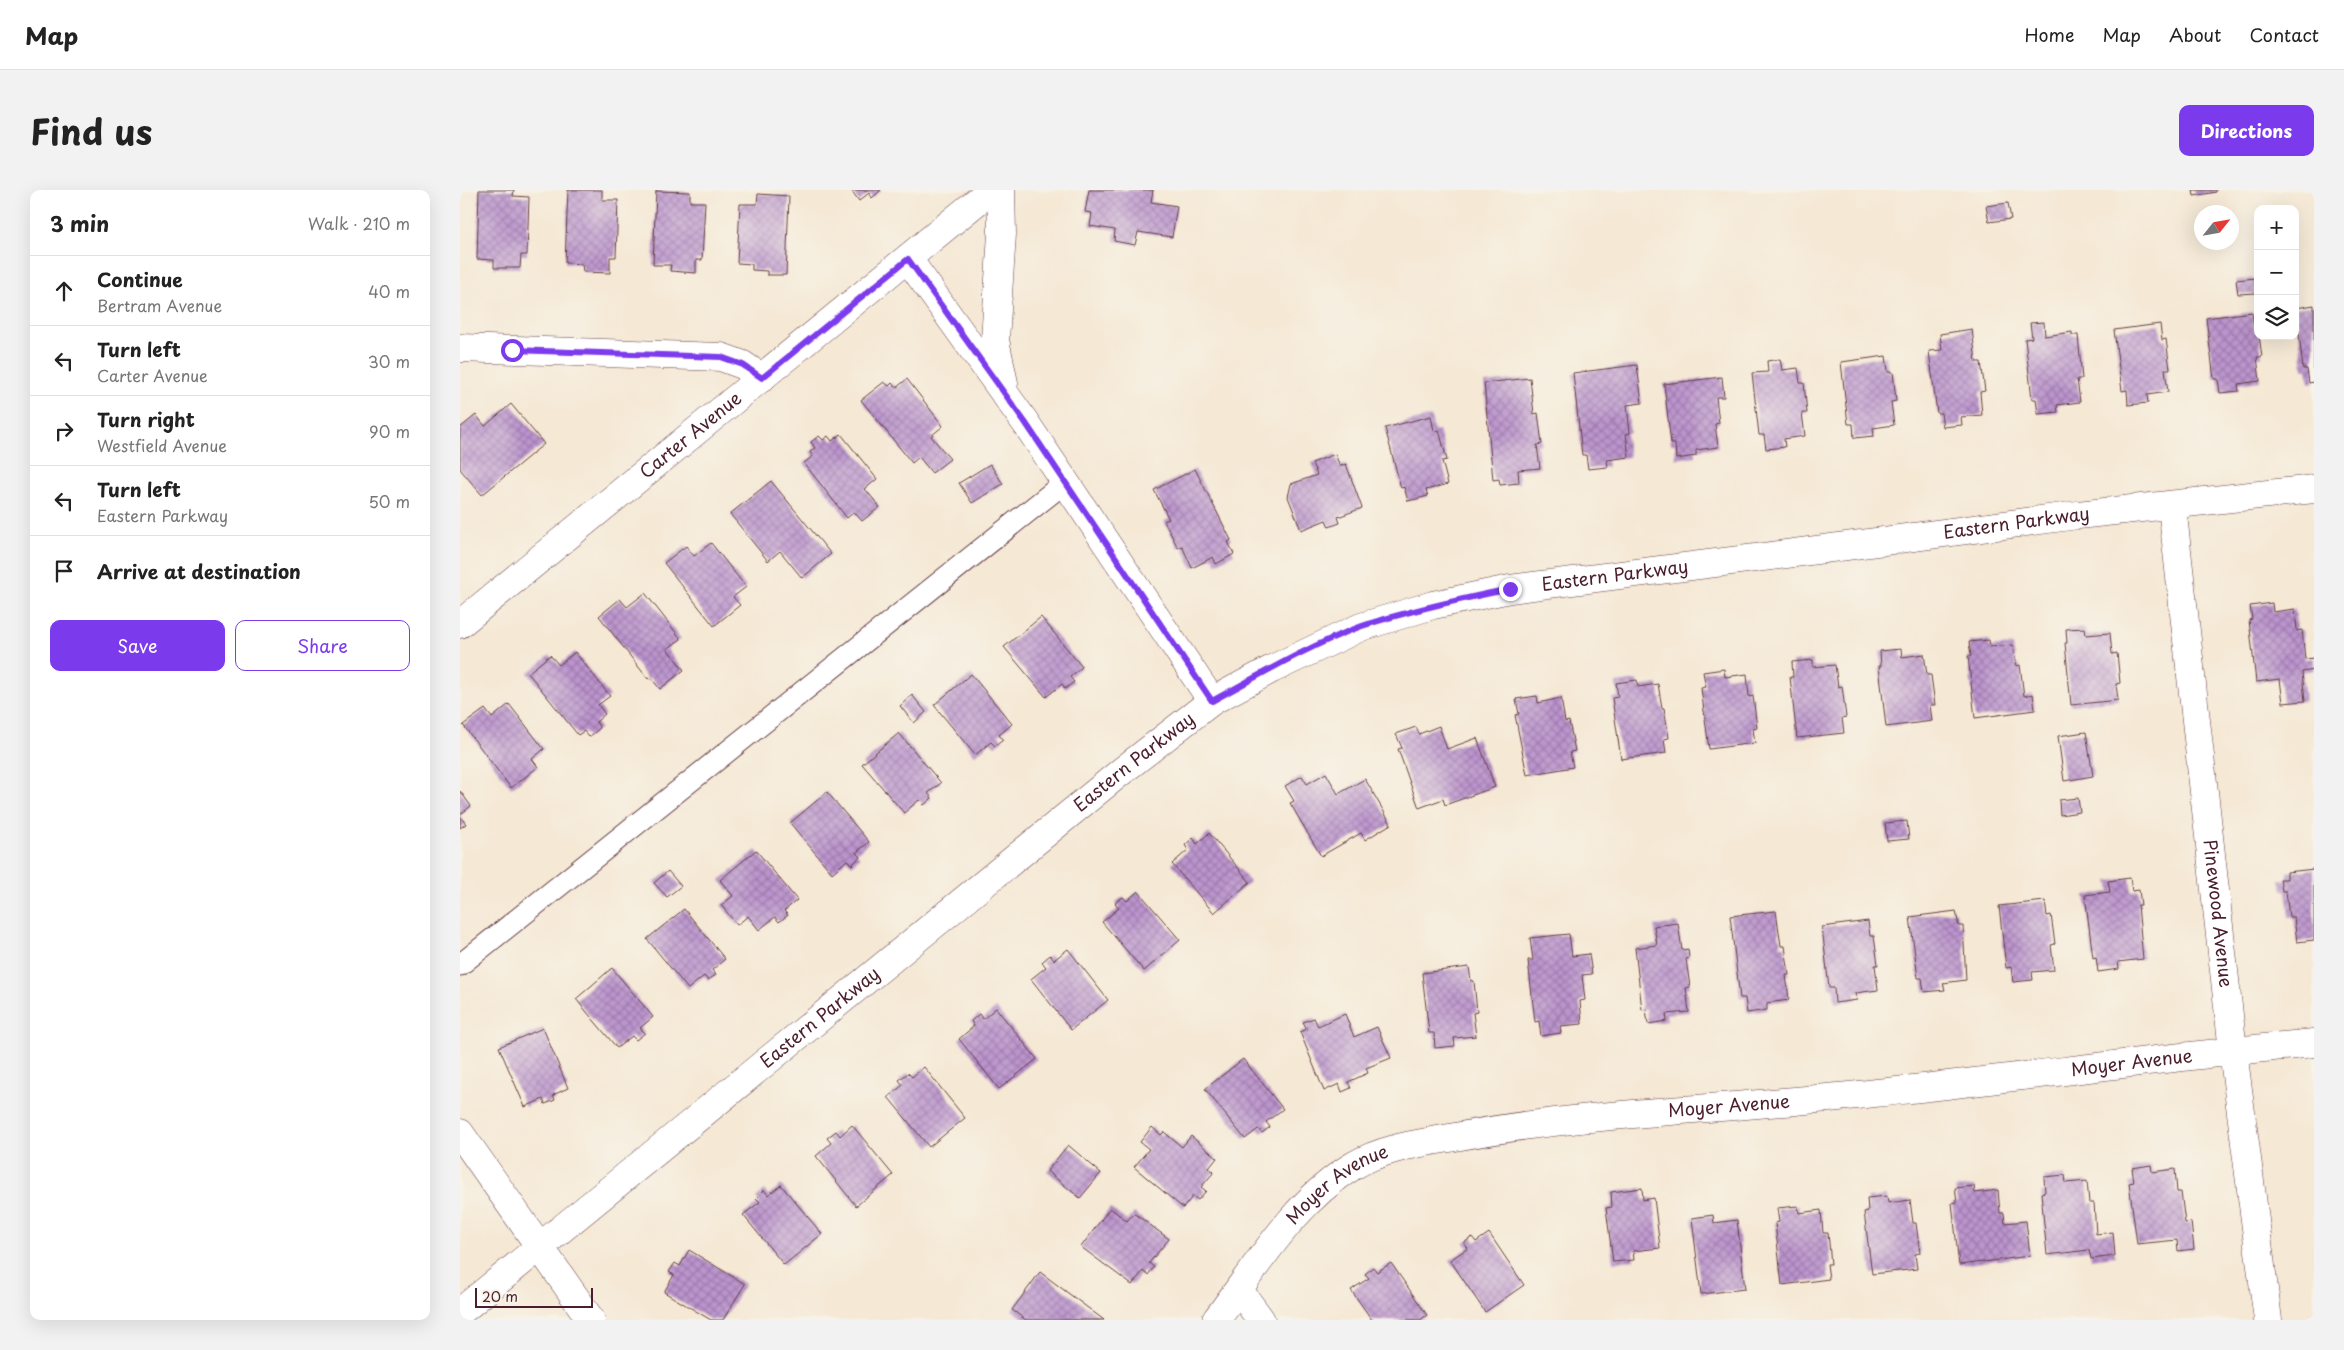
<!DOCTYPE html>
<meta charset="utf-8">
<style>
:root{--surface:#fff;--page:#f2f2f2;--text:#222;--muted:#767676;--line:#e0e0e0;--accent:#7c3aed}
body{margin:0;font-family:"Playpen Sans",sans-serif;background:var(--page);color:var(--text)}
.controls{position:absolute;right:15px;top:15px;display:grid;overflow:hidden;border-radius:10px;box-shadow:0 5px 20px #0002}
.controls button{width:45px;height:45px;display:grid;place-items:center;padding:0;border:0;border-bottom:1px solid var(--line);background:var(--surface);color:var(--text);font:25px sans-serif}
.compass{position:absolute;left:1734px;top:15px;width:45px;height:45px;border-radius:50%;background:var(--surface);box-shadow:0 5px 20px #0002;rotate:59deg}
.scale{position:absolute;left:15px;bottom:12px;width:118px;box-sizing:border-box;padding-left:5px;border:2px solid #4a1f2b;border-top:0;font-size:14px;line-height:18px;white-space:nowrap;color:#4a1f2b;-webkit-text-stroke:4px #f7f3e8;paint-order:stroke}
.stop{position:absolute;width:15px;height:15px;margin:-11px;border:4px solid #7c3aed;border-radius:50%;background:#fff}
.stop.end{background:#7c3aed;border-color:#fff;box-shadow:0 1px 5px #0008}
.list{margin:0;padding:0;list-style:none}
h2{display:flex;justify-content:space-between;align-items:center;height:65px;margin:0;padding:0 20px;font-size:21px}
h2 small{font-size:16px;font-weight:400;color:var(--muted)}
.list li{display:grid;grid-template-columns:32px 1fr auto;gap:15px;align-items:center;box-sizing:border-box;height:70px;padding:0 20px;border-top:1px solid var(--line)}
.list b{display:block;font-size:19px;white-space:nowrap}
.list p{margin:0;font-size:16px;white-space:nowrap;color:var(--muted)}
.list em{font-size:16px;font-style:normal;color:var(--muted)}
.actions{display:flex;gap:10px;padding:15px 20px}
.actions a{flex:1;padding:11px 0;border:1px solid var(--accent);border-radius:10px;text-align:center;font-size:18px;color:var(--accent)}
.actions .main{background:var(--accent);color:#fff}
.icon{flex:none;width:28px;height:28px;fill:none;stroke:currentColor;stroke-width:2;stroke-linecap:round;stroke-linejoin:round}
.map{position:relative;flex:none;width:1854px;height:1130px;overflow:hidden;border-radius:10px}
header{display:flex;align-items:center;gap:30px;box-sizing:border-box;height:70px;padding:0 25px;background:var(--surface);border-bottom:1px solid var(--line)}
header strong{font-size:24px}
nav{display:flex;gap:28px;margin-inline-start:auto;font-size:18px}
.intro{display:flex;align-items:center;justify-content:space-between;box-sizing:border-box;height:120px;padding:0 30px}
h1{margin:0;font-size:35px}
.button{padding:12px 22px;border-radius:10px;background:var(--accent);color:#fff;font-size:18px;font-weight:700}
main{display:flex;gap:30px;padding:0 30px}
aside{flex:1;background:var(--surface);border-radius:10px;box-shadow:0 5px 20px #0002}
.map>svg:first-child{display:block}
.building{fill:url(#building-cross-hatch)}
.lines{fill:none;stroke-linecap:round;stroke-linejoin:round}
.lane-casing{stroke:#643d44;stroke-width:23}
.street-casing{stroke:#643d44;stroke-width:29}
.lane{stroke:#fff;stroke-width:21}
.street{stroke:#fff;stroke-width:28}
.route{stroke:#7c3aed;stroke-width:6}
.labels{text-anchor:middle;stroke-width:5;stroke-linejoin:round;paint-order:stroke}
.street-label{font-size:18px;fill:#4a1f2b;stroke:#f7f3e8}
</style>
<header>
<strong>Map</strong>
<nav><a>Home</a><a>Map</a><a>About</a><a>Contact</a></nav>
</header>
<div class="intro"><h1>Find us</h1><a class="button">Directions</a></div>
<main>
<aside>
<h2>3 min<small>Walk · 210 m</small></h2>
<ul class="list">
<li><svg class="icon" aria-label="ahead" viewBox="0 0 24 24"><path d="M12 20V5M6 11l6-6 6 6"/></svg><div><b>Continue</b><p>Bertram Avenue</p></div><em>40 m</em></li>
<li><svg class="icon" aria-label="left" viewBox="0 0 24 24"><path d="M17 20v-9H6M10 6l-5 5 5 5"/></svg><div><b>Turn left</b><p>Carter Avenue</p></div><em>30 m</em></li>
<li><svg class="icon" aria-label="right" viewBox="0 0 24 24"><path d="M7 20v-9h11M14 6l5 5-5 5"/></svg><div><b>Turn right</b><p>Westfield Avenue</p></div><em>90 m</em></li>
<li><svg class="icon" aria-label="left" viewBox="0 0 24 24"><path d="M17 20v-9H6M10 6l-5 5 5 5"/></svg><div><b>Turn left</b><p>Eastern Parkway</p></div><em>50 m</em></li>
<li><svg class="icon" aria-label="arrive" viewBox="0 0 24 24"><path d="M6 21V4h12l-3 4 3 4H6"/></svg><div><b>Arrive at destination</b></div></li>
</ul>
<div class="actions"><a class="main">Save</a><a>Share</a></div>
</aside>
<div class="map">
<svg width="1854" height="1130" viewBox="0 0 1854 1130">
<defs>
<pattern id="building-cross-hatch" width="8" height="8" patternUnits="userSpaceOnUse" patternTransform="scale(1.25)"><rect width="8" height="8" fill="#bb94ce"/><path d="M0 0l8 8M0 8l8-8" fill="none" stroke="#9a78a7"/></pattern>
</defs>
<rect width="100%" height="100%" fill="#f7f3e8"/>
<filter id="ink" filterUnits="userSpaceOnUse"><feTurbulence type="fractalNoise" baseFrequency=".02" numOctaves="2"/><feDisplacementMap in="SourceGraphic" scale="10" xChannelSelector="R" yChannelSelector="G"/><feConvolveMatrix kernelMatrix="1 2 1 2 8 2 1 2 1" color-interpolation-filters="sRGB"/></filter>
<filter id="wash" filterUnits="userSpaceOnUse"><feTurbulence type="fractalNoise" baseFrequency=".0096" numOctaves="4" result="noise"/><feDisplacementMap in="SourceGraphic" scale="20" xChannelSelector="R" yChannelSelector="G"/><feGaussianBlur stdDeviation="1.12" result="paint"/><feColorMatrix in="noise" values="0 0 0 0 0 0 0 0 0 0 0 0 0 0 0 0 0 1.4 0 .05"/><feComposite in="paint" operator="in"/></filter>
<g filter="url(#wash)">
<rect width="100%" height="100%" fill="#f5e8d4"/>
<g id="blocks">
<path class="building" d="M 19,0 L 54,0 L 53,6 L 69,7 L 67,65 L 61,65 L 60,78 L 34,78 L 34,70 L 17,69 Z
M 108,0 L 142,0 L 142,10 L 158,10 L 156,67 L 150,67 L 150,83 L 123,82 L 122,74 L 105,73 Z
M 391,0 L 421,0 L 412,8 L 409,3 L 399,11 Z
M 629,0 L 693,0 L 691,12 L 717,16 L 712,47 L 678,42 L 675,55 L 654,51 L 655,40 L 630,36 L 632,23 L 625,22 Z
M 1733,0 L 1756,0 L 1756,2 L 1734,6 Z
M 196,1 L 230,2 L 230,12 L 245,12 L 242,70 L 236,70 L 236,83 L 210,81 L 211,75 L 193,75 Z
M 298,4 L 329,6 L 326,85 L 307,85 L 307,81 L 292,80 L 292,74 L 277,73 L 280,14 L 297,14 Z
M 1548,13 L 1551,29 L 1529,32 L 1526,16 Z
M 1796,88 L 1797,103 L 1778,104 L 1776,90 Z
M 1854,115 L 1854,192 L 1849,193 L 1847,179 L 1843,179 L 1836,118 Z
M 1792,122 L 1794,138 L 1798,137 L 1802,167 L 1797,167 L 1800,191 L 1778,194 L 1779,201 L 1760,203 L 1758,189 L 1754,189 L 1746,128 Z
M 1584,132 L 1585,146 L 1612,142 L 1612,145 L 1618,145 L 1622,189 L 1617,189 L 1620,212 L 1597,215 L 1598,222 L 1578,224 L 1576,209 L 1572,209 L 1565,149 L 1572,148 L 1570,133 Z
M 1700,134 L 1702,150 L 1706,149 L 1710,179 L 1705,179 L 1708,202 L 1687,205 L 1688,213 L 1668,215 L 1667,200 L 1662,201 L 1654,140 Z
M 1512,139 L 1516,172 L 1521,172 L 1525,201 L 1520,202 L 1522,225 L 1501,227 L 1502,235 L 1483,237 L 1481,223 L 1477,223 L 1469,161 L 1482,160 L 1480,144 Z
M 1426,166 L 1428,182 L 1433,182 L 1436,211 L 1431,212 L 1434,235 L 1413,238 L 1414,246 L 1394,248 L 1393,234 L 1388,234 L 1381,172 Z
M 1320,169 L 1322,180 L 1338,178 L 1340,193 L 1344,193 L 1347,223 L 1342,223 L 1345,246 L 1324,249 L 1325,257 L 1306,259 L 1304,245 L 1299,245 L 1292,183 L 1308,182 L 1307,171 Z
M 1177,175 L 1182,213 L 1167,215 L 1170,243 L 1166,244 L 1169,267 L 1147,270 L 1148,277 L 1128,279 L 1126,265 L 1122,265 L 1113,183 Z
M 1262,187 L 1264,207 L 1256,207 L 1259,233 L 1255,234 L 1258,257 L 1236,260 L 1236,266 L 1216,269 L 1215,254 L 1211,254 L 1204,194 Z
M 1070,188 L 1074,224 L 1078,223 L 1082,254 L 1077,255 L 1080,278 L 1058,280 L 1059,293 L 1040,295 L 1039,289 L 1033,290 L 1024,193 Z
M 447,189 L 483,236 L 471,246 L 490,269 L 472,283 L 459,267 L 452,273 L 401,210 L 424,192 L 429,196 L 432,193 L 436,198 Z
M 51,214 L 84,254 L 22,305 L 0,279 L 0,238 L 16,225 L 25,236 Z
M 971,226 L 974,241 L 979,240 L 987,270 L 982,271 L 988,294 L 966,300 L 968,306 L 948,311 L 944,297 L 941,298 L 925,238 Z
M 381,244 L 417,289 L 405,299 L 420,317 L 402,331 L 394,322 L 387,328 L 344,273 L 353,266 L 350,262 L 355,258 L 351,252 L 359,246 L 363,250 L 368,246 L 372,251 Z
M 875,264 L 880,276 L 886,274 L 902,318 L 878,327 L 880,333 L 869,337 L 866,330 L 841,340 L 828,307 L 831,294 L 857,285 L 852,273 Z
M 530,274 L 543,294 L 512,313 L 499,293 Z
M 735,279 L 771,350 L 768,352 L 774,364 L 756,374 L 753,367 L 732,378 L 722,356 L 718,358 L 704,331 L 709,329 L 694,300 Z
M 311,291 L 371,364 L 342,388 L 320,361 L 308,371 L 270,324 Z
M 251,353 L 286,397 L 273,407 L 280,415 L 254,436 L 204,373 L 226,356 L 234,366 Z
M 185,403 L 221,449 L 207,459 L 224,480 L 200,499 L 190,487 L 188,489 L 139,426 L 160,409 L 167,417 Z
M 1812,413 L 1813,422 L 1835,419 L 1837,441 L 1842,440 L 1845,469 L 1854,468 L 1854,480 L 1842,482 L 1845,511 L 1823,513 L 1820,489 L 1796,492 L 1789,430 L 1792,429 L 1790,416 Z
M 581,427 L 622,477 L 610,487 L 614,492 L 605,499 L 602,494 L 586,507 L 544,457 Z
M 1625,438 L 1626,445 L 1650,443 L 1652,464 L 1657,463 L 1660,493 L 1656,494 L 1658,510 L 1611,515 L 1605,453 L 1607,453 L 1606,439 Z
M 1529,450 L 1530,457 L 1553,455 L 1556,476 L 1560,475 L 1564,506 L 1573,504 L 1575,520 L 1515,528 L 1508,466 L 1511,466 L 1509,452 Z
M 1441,459 L 1442,467 L 1464,464 L 1467,485 L 1471,485 L 1475,515 L 1470,515 L 1472,531 L 1426,537 L 1419,476 L 1421,476 L 1420,461 Z
M 115,462 L 150,506 L 138,515 L 145,524 L 136,532 L 140,538 L 129,547 L 124,541 L 118,545 L 68,483 L 90,465 L 99,475 Z
M 1353,470 L 1353,477 L 1375,475 L 1378,497 L 1382,496 L 1386,527 L 1382,528 L 1384,543 L 1337,548 L 1330,487 L 1333,487 L 1332,472 Z
M 1264,479 L 1265,487 L 1287,484 L 1289,507 L 1293,506 L 1297,538 L 1293,539 L 1295,553 L 1249,559 L 1241,498 L 1246,497 L 1243,482 Z
M 511,484 L 552,534 L 539,545 L 543,550 L 535,556 L 531,552 L 515,565 L 474,515 Z
M 1177,490 L 1178,497 L 1198,494 L 1202,518 L 1204,518 L 1209,548 L 1204,549 L 1206,563 L 1161,569 L 1152,508 L 1158,507 L 1156,493 Z
M 452,505 L 466,522 L 454,533 L 440,516 Z
M 1077,506 L 1078,513 L 1101,508 L 1105,532 L 1109,531 L 1115,561 L 1110,562 L 1113,577 L 1067,585 L 1055,525 L 1059,524 L 1056,509 Z
M 49,514 L 84,559 L 72,569 L 78,577 L 51,598 L 3,535 L 25,519 L 32,528 Z
M 979,536 L 987,559 L 1017,548 L 1035,597 L 985,615 L 983,609 L 959,618 L 938,559 L 942,558 L 936,544 L 956,537 L 959,544 Z
M 1626,542 L 1633,586 L 1604,591 L 1598,546 Z
M 439,543 L 481,593 L 468,603 L 472,608 L 464,615 L 459,610 L 444,623 L 402,574 Z
M 866,583 L 878,604 L 905,589 L 931,634 L 905,650 L 901,643 L 861,666 L 830,613 L 834,611 L 825,596 L 842,586 L 847,594 Z
M 0,601 L 11,616 L 0,625 Z
M 367,602 L 409,652 L 396,663 L 400,667 L 392,675 L 387,670 L 372,683 L 330,633 Z
M 1618,608 L 1620,622 L 1600,625 L 1599,610 Z
M 0,626 L 6,634 L 0,638 Z
M 1447,631 L 1449,649 L 1427,651 L 1425,633 Z
M 749,643 L 790,692 L 754,723 L 712,674 L 728,660 L 725,655 L 733,648 L 737,654 Z
M 296,660 L 337,710 L 324,721 L 328,725 L 319,732 L 315,727 L 299,740 L 288,726 L 277,735 L 261,715 L 273,706 L 260,690 Z
M 1854,679 L 1854,750 L 1837,752 L 1834,727 L 1829,727 L 1826,701 L 1822,701 L 1820,689 L 1827,689 L 1827,682 Z
M 208,681 L 221,696 L 207,707 L 194,693 Z
M 1670,688 L 1672,701 L 1679,700 L 1681,715 L 1678,715 L 1683,769 L 1658,772 L 1659,779 L 1638,782 L 1636,767 L 1633,768 L 1625,705 L 1650,702 L 1648,691 Z
M 678,701 L 720,750 L 684,781 L 642,732 L 659,718 L 655,713 L 663,707 L 667,711 Z
M 1585,711 L 1587,726 L 1591,725 L 1595,754 L 1591,755 L 1594,780 L 1572,782 L 1573,790 L 1553,792 L 1551,777 L 1546,778 L 1539,716 Z
M 224,719 L 265,769 L 252,780 L 256,785 L 248,790 L 244,786 L 228,799 L 187,749 Z
M 1316,721 L 1321,756 L 1325,756 L 1329,785 L 1326,785 L 1329,810 L 1307,813 L 1307,820 L 1287,823 L 1285,808 L 1280,808 L 1270,726 Z
M 1496,721 L 1499,736 L 1503,736 L 1506,790 L 1483,793 L 1485,800 L 1464,802 L 1462,788 L 1458,788 L 1450,727 Z
M 1408,731 L 1410,746 L 1414,746 L 1418,775 L 1415,775 L 1418,800 L 1395,803 L 1397,810 L 1375,813 L 1374,798 L 1369,798 L 1362,737 Z
M 1218,733 L 1222,760 L 1228,759 L 1229,768 L 1226,769 L 1230,797 L 1226,798 L 1229,822 L 1206,824 L 1207,831 L 1188,834 L 1186,819 L 1182,820 L 1175,758 L 1197,755 L 1194,736 Z
M 1109,744 L 1112,766 L 1129,764 L 1132,784 L 1122,785 L 1125,810 L 1120,811 L 1122,834 L 1100,836 L 1101,843 L 1081,846 L 1079,831 L 1075,832 L 1068,770 L 1073,770 L 1070,748 Z
M 608,759 L 648,810 L 611,840 L 571,789 L 586,777 L 582,772 L 590,765 L 594,770 Z
M 1009,777 L 1011,791 L 1014,791 L 1017,822 L 1013,823 L 1016,846 L 994,848 L 995,856 L 975,858 L 974,843 L 969,843 L 962,783 Z
M 152,778 L 193,827 L 180,838 L 185,843 L 176,850 L 172,846 L 157,858 L 116,809 Z
M 536,818 L 577,869 L 539,899 L 499,849 L 514,836 L 511,831 L 519,824 L 523,829 Z
M 885,824 L 894,847 L 917,837 L 931,868 L 906,878 L 908,883 L 888,892 L 891,898 L 882,902 L 879,894 L 864,901 L 840,842 L 847,839 L 843,832 L 854,828 L 858,836 Z
M 83,838 L 108,898 L 93,905 L 95,910 L 85,914 L 83,909 L 65,917 L 39,857 Z
M 783,869 L 823,919 L 806,932 L 810,937 L 802,943 L 798,939 L 785,949 L 745,899 Z
M 464,877 L 505,928 L 469,957 L 428,907 L 443,895 L 439,890 L 448,883 L 452,887 Z
M 392,935 L 433,985 L 396,1016 L 356,966 L 371,953 L 367,948 L 376,941 L 380,946 Z
M 692,937 L 701,945 L 704,942 L 722,957 L 731,946 L 757,968 L 749,978 L 754,982 L 741,997 L 746,1001 L 738,1010 L 733,1006 L 723,1018 L 674,977 L 689,959 L 680,952 Z
M 608,955 L 641,983 L 620,1008 L 587,981 Z
M 1691,975 L 1692,982 L 1715,979 L 1717,1002 L 1721,1002 L 1725,1033 L 1731,1032 L 1734,1059 L 1718,1061 L 1717,1050 L 1677,1054 L 1669,993 L 1674,992 L 1672,978 Z
M 1605,985 L 1606,993 L 1627,991 L 1629,1013 L 1634,1013 L 1636,1044 L 1653,1042 L 1655,1066 L 1631,1069 L 1629,1060 L 1587,1065 L 1581,1003 L 1585,1002 L 1584,987 Z
M 321,995 L 362,1044 L 324,1075 L 283,1025 L 300,1012 L 296,1008 L 304,1000 L 308,1005 Z
M 1514,996 L 1515,1003 L 1538,1000 L 1540,1023 L 1544,1023 L 1545,1033 L 1566,1031 L 1570,1066 L 1499,1075 L 1492,1013 L 1497,1012 L 1495,998 Z
M 1182,998 L 1183,1010 L 1194,1008 L 1200,1058 L 1173,1061 L 1174,1070 L 1153,1072 L 1146,1018 L 1152,1017 L 1151,1002 Z
M 1427,1006 L 1428,1013 L 1450,1010 L 1453,1033 L 1456,1033 L 1460,1063 L 1455,1064 L 1457,1079 L 1412,1084 L 1404,1022 L 1408,1021 L 1407,1008 Z
M 1338,1016 L 1339,1023 L 1361,1020 L 1363,1043 L 1368,1043 L 1371,1074 L 1367,1074 L 1369,1089 L 1322,1095 L 1315,1033 L 1319,1032 L 1317,1018 Z
M 650,1018 L 667,1031 L 674,1023 L 709,1049 L 689,1073 L 694,1077 L 688,1085 L 683,1081 L 672,1095 L 621,1057 Z
M 1253,1025 L 1254,1033 L 1277,1030 L 1285,1099 L 1241,1104 L 1232,1028 Z
M 1029,1043 L 1064,1095 L 1025,1122 L 990,1070 L 1008,1058 L 1004,1053 L 1012,1047 L 1016,1052 Z
M 229,1060 L 285,1094 L 263,1130 L 251,1130 L 204,1102 L 214,1085 L 209,1082 L 215,1073 L 220,1076 Z
M 931,1073 L 967,1125 L 960,1130 L 912,1130 L 891,1100 L 909,1088 L 905,1084 L 913,1077 L 917,1082 Z
M 580,1082 L 644,1130 L 566,1130 L 552,1120 Z"/>
</g>
</g>
<g filter="url(#ink)">
<use href="#blocks" fill-opacity="0" stroke="#643d44" stroke-width="1"/>
<g class="lines">
<defs>
<path id="lane" d="M 0,775 L 604,293"/>
<g id="street">
<path d="M 541,0 L 542,44 L 535,150 L 544,193"/>
<path d="M 448,69 L 565,232 L 752,511"/>
<path d="M 0,158 L 261,167 L 283,175 L 302,188"/>
<path id="s1" d="M 1712,316 L 1773,861 L 1808,1130"/>
<path id="s2" d="M 0,434 L 531,0"/>
<path d="M 0,943 L 131,1130"/>
<path d="M 779,1100 L 801,1130"/>
<path id="s3" d="M 0,1122 L 662,581 L 752,511 L 812,479 L 901,437 L 973,415 L 1050,399 L 1334,363 L 1618,325 L 1854,299"/>
<path id="s4" d="M 756,1130 C 797,1076 834,1012 893,976 C 922,958 962,953 995,947 C 1121,923 1250,920 1378,907 C 1537,891 1695,868 1854,853"/>
</g>
</defs>
<use href="#lane" class="lane-casing"/>
<use href="#street" class="street-casing"/>
<use href="#lane" class="lane"/>
<use href="#street" class="street"/>
</g>
</g>
<g class="lines" filter="url(#ink)">
<path class="route" d="M 52,160 L 261,167 L 283,175 L 302,188 L 448,69 L 565,232 L 752,511 C 800,485 850,455 902,436 C 951,420 1001,409 1050,399"/>
</g>
<g class="labels">
<g class="street-label">
<text dy="6" stroke="none"><textPath href="#s2" startOffset="298">Carter Avenue</textPath></text>
<text dy="6" stroke="none"><textPath href="#s3" startOffset="1800">Eastern Parkway</textPath></text>
<text dy="6" stroke="none"><textPath href="#s3" startOffset="1395">Eastern Parkway</textPath></text>
<text dy="6" stroke="none"><textPath href="#s3" startOffset="870">Eastern Parkway</textPath></text>
<text dy="6" stroke="none"><textPath href="#s1" startOffset="410">Pinewood Avenue</textPath></text>
<text dy="6" stroke="none"><textPath href="#s3" startOffset="465">Eastern Parkway</textPath></text>
<text dy="6" stroke="none"><textPath href="#s4" startOffset="995">Moyer Avenue</textPath></text>
<text dy="6" stroke="none"><textPath href="#s4" startOffset="590">Moyer Avenue</textPath></text>
<text dy="6" stroke="none"><textPath href="#s4" startOffset="184">Moyer Avenue</textPath></text>
</g>
</g>
</svg>
<div class="controls">
<button>+</button>
<button>−</button>
<button><svg class="icon" aria-label="layers" viewBox="0 0 24 24"><path d="M12 4l9 5-9 5-9-5zM3 14l9 5 9-5"/></svg></button>
</div>
<svg class="compass" viewBox="-18 -18 36 36"><path d="M0-13l5 13h-10z" fill="#e53935"/><path d="M0 13l5-13h-10z" fill="#767676"/></svg>
<div class="scale">20 m</div>
<div class="stop" style="left:52px;top:160px"></div>
<div class="stop end" style="left:1050px;top:399px"></div>
</div>
</main>
